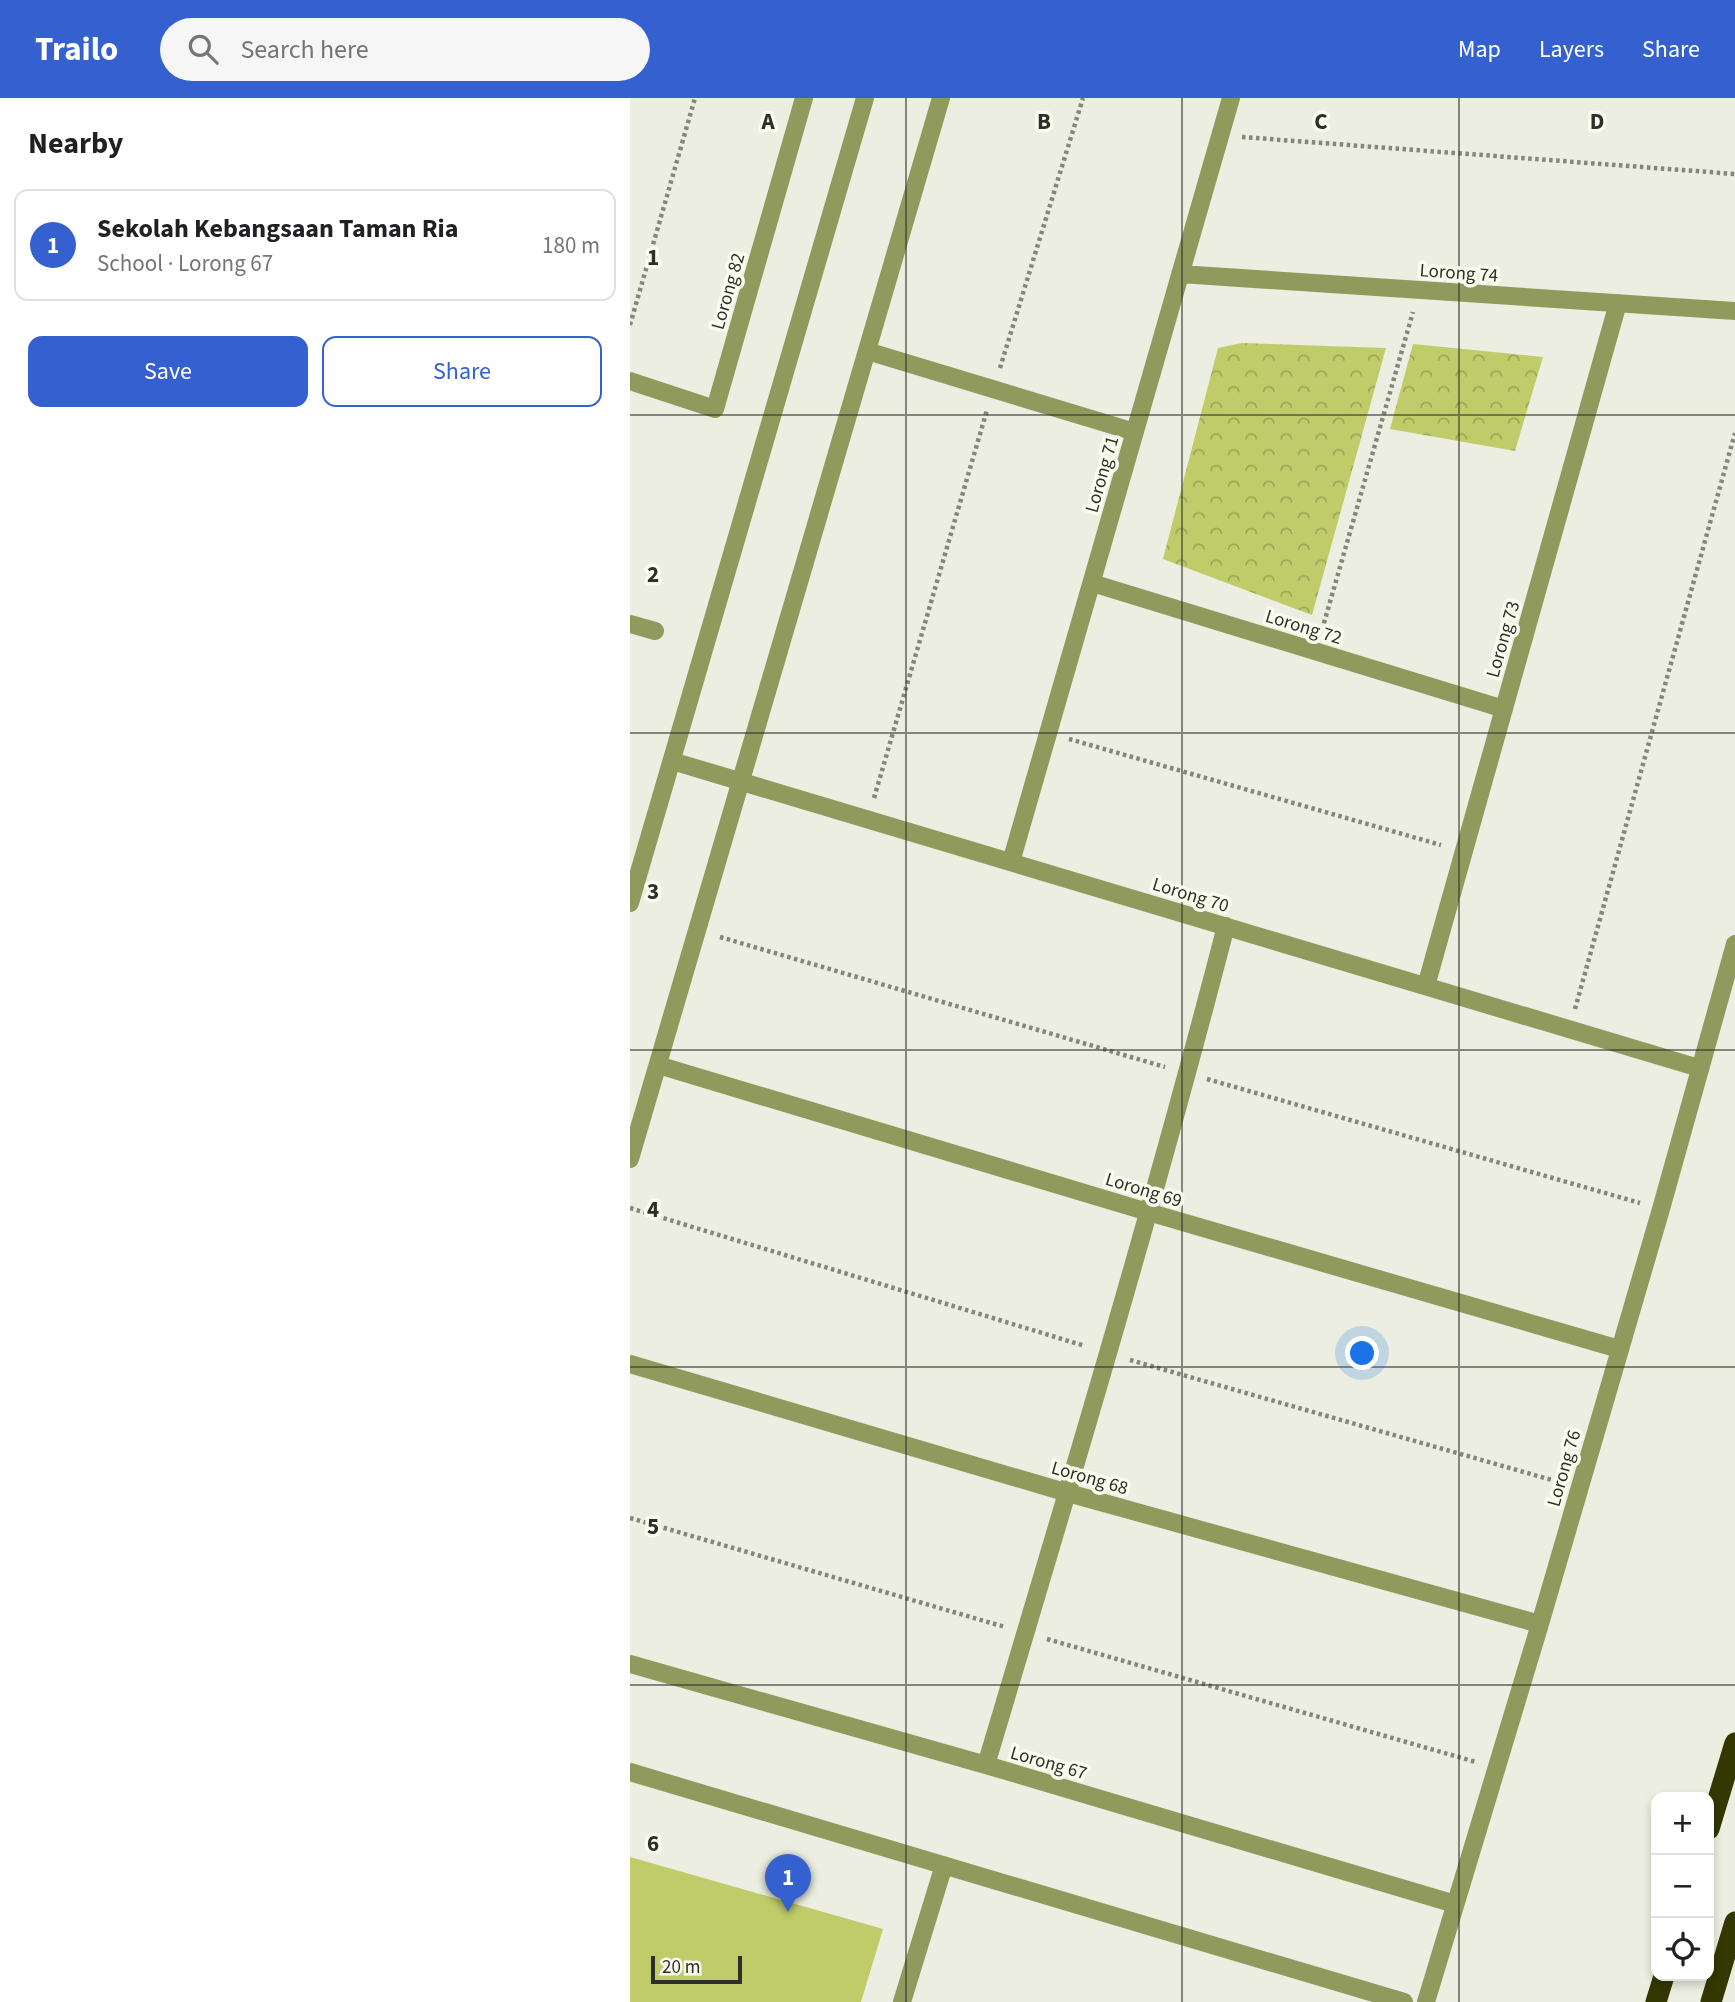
<!DOCTYPE html>
<meta charset="utf-8">
<style>
:root{--surface:#fff;--page:#f6f6f6;--text:#202124;--muted:#757577;--line:#e0e0e0;--accent:#3560d0}
body{margin:0;font-family:"Source Sans 3",sans-serif;background:var(--page);color:var(--text)}
.controls{position:absolute;right:21px;bottom:21px;display:grid;overflow:hidden;border-radius:14px;box-shadow:0 4px 10px #0003}
.controls button{width:63px;height:63px;display:grid;place-items:center;padding:0;border:0;border-bottom:2px solid var(--line);background:var(--surface);color:var(--text);font:35px sans-serif}
.scale{position:absolute;left:21px;bottom:18px;width:91px;box-sizing:border-box;padding-left:7px;border:4px solid #2e2f2a;border-top:0;font-size:19px;line-height:24px;white-space:nowrap;color:#2e2f2a;-webkit-text-stroke:5px #f9fbed;paint-order:stroke}
.you{position:absolute;left:733px;top:1256px;width:24px;height:24px;margin:-18px;border:5px solid #fff;border-radius:50%;background:#1a73e8;box-shadow:0 0 0 10px #1a73e833}
.badge{display:grid;place-items:center;width:46px;height:46px;border-radius:50%;background:var(--accent);color:#fff;font-size:23px;font-weight:700}
.pin{position:absolute;translate:-50% -58px;filter:drop-shadow(0 2px 4px #0008)}
.pin::after{content:'';position:absolute;top:37px;width:24px;height:21px;background:inherit;clip-path:polygon(0 0,100% 0,50% 100%)}
.list{margin:0;padding:0;list-style:none}
h2{display:flex;justify-content:space-between;align-items:center;height:91px;margin:0;padding:0 28px;font-size:30px}
h2 small{font-size:23px;font-weight:400;color:var(--muted)}
.list li{display:grid;grid-template-columns:46px 1fr auto;gap:21px;align-items:center;box-sizing:border-box;height:112px;margin:0 14px 14px;padding:0 14px;border:2px solid var(--line);border-radius:14px}
.list b{display:block;font-size:26px;white-space:nowrap}
.list p{margin:0;font-size:23px;white-space:nowrap;color:var(--muted)}
.list em{font-size:23px;font-style:normal;color:var(--muted)}
.actions{display:flex;gap:14px;padding:21px 28px}
.actions a{flex:1;padding:16px 0;border:2px solid var(--accent);border-radius:14px;text-align:center;font-size:24px;color:var(--accent)}
.actions .main{background:var(--accent);color:#fff}
.icon{flex:none;width:38px;height:38px;fill:none;stroke:currentColor;stroke-width:2;stroke-linecap:round;stroke-linejoin:round}
.map{position:relative;flex:none;width:1105px;height:1904px;overflow:hidden}
header{display:flex;align-items:center;gap:42px;box-sizing:border-box;height:98px;padding:0 35px;background:var(--accent);color:#fff}
header strong{font-size:33px}
nav{display:flex;gap:38px;margin-inline-start:auto;font-size:24px}
.search{width:490px;height:63px;background:var(--page);display:flex;align-items:center;gap:18px;box-sizing:border-box;padding:0 24px;border-radius:38px;color:var(--muted);font-size:26px}
main{display:flex}
aside{flex:1;background:var(--surface)}
.map>svg:first-child{display:block}
.forest{fill:url(#forest-crowns)}
.pitch{fill:#c0cc69}
.lines{fill:none;stroke-linecap:round;stroke-linejoin:round}
.path{stroke:#84867d;stroke-width:4.5;stroke-dasharray:3.5 3.5;stroke-linecap:butt}
.minor{stroke:#919a5d;stroke-width:18}
.highway{stroke:#333700;stroke-width:21}
.grid{fill:none;stroke:#2e2f2a;stroke-width:2;stroke-opacity:0.55}
.labels{text-anchor:middle;stroke-width:7;stroke-linejoin:round;paint-order:stroke}
.street-label{font-size:19px;fill:#2e2f2a;stroke:#f9fbed}
.grid-label{font-size:23px;text-anchor:middle;font-weight:bold;fill:#2e2f2a;stroke:#f9fbed;stroke-width:7;stroke-linejoin:round;paint-order:stroke}
</style>
<header>
<strong>Trailo</strong>
<div class="search"><svg class="icon" aria-label="search" viewBox="0 0 24 24"><circle cx="10" cy="10" r="6"/><path d="M15 15l6 6"/></svg>Search here</div>
<nav><a>Map</a><a>Layers</a><a>Share</a></nav>
</header>
<main>
<aside>
<h2>Nearby<small></small></h2>
<ul class="list">
<li><span class="badge">1</span><div><b>Sekolah Kebangsaan Taman Ria</b><p>School · Lorong 67</p></div><em>180 m</em></li>
</ul>
<div class="actions"><a class="main">Save</a><a>Share</a></div>
</aside>
<div class="map">
<svg width="1105" height="1904" viewBox="0 0 1105 1904">
<defs>
<pattern id="forest-crowns" width="20" height="18" patternUnits="userSpaceOnUse" patternTransform="scale(1.75)"><rect width="20" height="18" fill="#c0cc69"/><path d="M2 6a3 3 0 1 1 6 0M12 15a3 3 0 1 1 6 0" fill="none" stroke="#9ca657"/></pattern>
</defs>
<rect width="100%" height="100%" fill="#ebeee0"/>
<path class="forest" d="M 612,245 L 756,250 L 682,517 L 533,461 L 588,250 Z
M 783,246 L 913,259 L 885,353 L 760,331 Z"/>
<path class="pitch" d="M 0,1759 L 253,1831 L 231,1904 L 0,1904 Z"/>
<g class="lines">
<path class="path" d="M 612,39 L 1105,76
M 0,227 L 65,0
M 370,270 L 453,0
M 692,532 L 783,214
M 439,641 L 811,747
M 244,700 L 357,312
M 90,839 L 535,969
M 945,911 L 1105,335
M 577,981 L 1010,1105
M 0,1110 L 455,1248
M 500,1262 L 929,1384
M 0,1420 L 375,1529
M 417,1541 L 846,1664"/>
<path class="minor" d="M 550,176 L 1105,213
M 237,253 L 505,334
M 0,283 L 85,311 L 174,0
M 462,485 L 874,611
M 0,526 L 25,533
M 42,663 L 1069,970
M 381,764 L 601,0
M 0,805 L 235,0
M 796,888 L 988,205
M 28,967 L 518,1114 L 989,1251
M 0,1061 L 311,0
M 0,1266 L 438,1395 L 910,1526
M 0,1566 L 356,1667 L 825,1806
M 356,1667 C 439,1389 523,1110 596,828
M 0,1674 L 774,1904
M 272,1904 L 314,1767
M 796,1904 L 910,1526 L 1031,1111 L 1105,846"/>
<path class="highway" d="M 1079,1731 L 1105,1645
M 1026,1904 L 1034,1878
M 1081,1904 L 1105,1824"/>
</g>
<path class="grid" d="M 276,0 L 276,1904M 552,0 L 552,1904M 829,0 L 829,1904M 0,317 L 1105,317M 0,635 L 1105,635M 0,952 L 1105,952M 0,1269 L 1105,1269M 0,1587 L 1105,1587"/>
<g class="labels">
<g class="street-label">
<text transform="translate(829 174) rotate(4)" y="7">Lorong 74</text>
<text transform="translate(97 193) rotate(-74)" y="7">Lorong 82</text>
<text transform="translate(471 376) rotate(-74)" y="7">Lorong 71</text>
<text transform="translate(674 528) rotate(17)" y="7">Lorong 72</text>
<text transform="translate(872 541) rotate(-74)" y="7">Lorong 73</text>
<text transform="translate(561 796) rotate(17)" y="7">Lorong 70</text>
<text transform="translate(514 1091) rotate(17)" y="7">Lorong 69</text>
<text transform="translate(933 1370) rotate(-74)" y="7">Lorong 76</text>
<text transform="translate(460 1379) rotate(16)" y="7">Lorong 68</text>
<text transform="translate(419 1664) rotate(16)" y="7">Lorong 67</text>
</g>
</g>
<g class="grid-label">
<text x="138" y="31">A</text>
<text x="414" y="31">B</text>
<text x="691" y="31">C</text>
<text x="967" y="31">D</text>
<text x="23" y="167">1</text>
<text x="23" y="484">2</text>
<text x="23" y="801">3</text>
<text x="23" y="1119">4</text>
<text x="23" y="1436">5</text>
<text x="23" y="1753">6</text>
</g>
</svg>
<div class="controls">
<button>+</button>
<button>−</button>
<button><svg class="icon" aria-label="locate" viewBox="0 0 24 24"><circle cx="12" cy="12" r="6"/><path d="M12 2v4M12 18v4M2 12h4M18 12h4"/></svg></button>
</div>
<div class="scale">20 m</div>
<div class="you"></div>
<div class="pin badge" style="left:158px;top:1814px">1</div>
</div>
</main>
